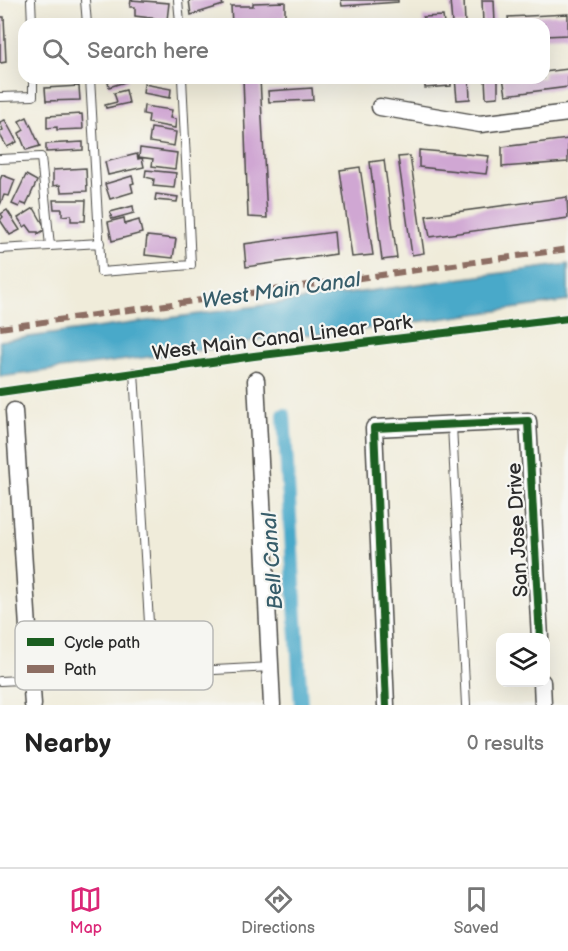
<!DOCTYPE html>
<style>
:root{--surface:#fff;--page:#f6f6f6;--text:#222;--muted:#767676;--line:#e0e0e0;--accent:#db2777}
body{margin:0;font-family:"Balsamiq Sans",sans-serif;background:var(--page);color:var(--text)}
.controls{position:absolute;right:18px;bottom:18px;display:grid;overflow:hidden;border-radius:12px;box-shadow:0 6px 24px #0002}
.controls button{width:54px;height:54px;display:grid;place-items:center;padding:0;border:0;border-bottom:2px solid var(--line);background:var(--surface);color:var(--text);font:30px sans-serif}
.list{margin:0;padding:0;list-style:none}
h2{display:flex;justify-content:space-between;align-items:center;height:78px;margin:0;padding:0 24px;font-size:26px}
h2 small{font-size:20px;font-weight:400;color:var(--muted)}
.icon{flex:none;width:33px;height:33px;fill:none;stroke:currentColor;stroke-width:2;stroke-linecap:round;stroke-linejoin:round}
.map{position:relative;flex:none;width:568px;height:705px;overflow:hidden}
.search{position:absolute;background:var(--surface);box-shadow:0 6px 24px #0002;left:18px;right:18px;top:18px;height:66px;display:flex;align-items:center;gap:15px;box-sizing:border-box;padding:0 21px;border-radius:18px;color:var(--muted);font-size:22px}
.sheet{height:162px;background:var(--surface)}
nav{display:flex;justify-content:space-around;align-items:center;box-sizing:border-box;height:84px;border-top:2px solid var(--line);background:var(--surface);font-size:16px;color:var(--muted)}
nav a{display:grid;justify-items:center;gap:3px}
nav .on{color:var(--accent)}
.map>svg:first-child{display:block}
.water{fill:#4aa9c9;stroke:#3a6a7a;stroke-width:1.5}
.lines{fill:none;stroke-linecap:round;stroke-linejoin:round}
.canal{stroke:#4aa9c9;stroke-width:14}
.building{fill:#d0a7d3}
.lane-casing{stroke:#494845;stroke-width:10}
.street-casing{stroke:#494845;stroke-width:19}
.lane{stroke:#fff;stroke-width:8}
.street{stroke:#fff;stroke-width:16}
.quiet{stroke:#8d6e63;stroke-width:6;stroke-dasharray:12 6;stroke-linecap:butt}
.cycleway-casing{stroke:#f6f6f2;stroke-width:11}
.cycleway{stroke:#1b5e20;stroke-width:8}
.labels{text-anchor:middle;stroke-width:4.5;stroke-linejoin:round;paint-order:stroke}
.street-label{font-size:20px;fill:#2b2b2b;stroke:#f6f6f2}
.water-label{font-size:21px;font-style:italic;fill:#375d6a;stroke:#f6f6f2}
.key{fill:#f6f6f2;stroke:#b9b9b6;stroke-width:1.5}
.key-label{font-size:16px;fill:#2b2b2b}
</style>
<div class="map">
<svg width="568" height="705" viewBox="0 0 568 705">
<rect width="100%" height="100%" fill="#f6f6f2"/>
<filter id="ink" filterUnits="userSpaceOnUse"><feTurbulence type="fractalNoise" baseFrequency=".0167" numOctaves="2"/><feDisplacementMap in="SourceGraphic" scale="12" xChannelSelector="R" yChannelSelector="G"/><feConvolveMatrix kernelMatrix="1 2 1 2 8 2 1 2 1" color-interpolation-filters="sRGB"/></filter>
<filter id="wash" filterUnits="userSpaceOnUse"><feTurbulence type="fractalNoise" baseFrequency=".008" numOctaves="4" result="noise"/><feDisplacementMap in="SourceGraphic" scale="24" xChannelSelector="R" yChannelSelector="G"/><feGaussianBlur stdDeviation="1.35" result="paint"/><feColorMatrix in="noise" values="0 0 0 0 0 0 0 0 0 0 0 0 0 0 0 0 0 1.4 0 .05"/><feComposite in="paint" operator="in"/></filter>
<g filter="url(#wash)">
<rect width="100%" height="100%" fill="#f0ecda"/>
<path class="water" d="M 568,264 L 568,301 L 330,334 L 282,335 L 216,348 L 0,377 L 0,341 Z"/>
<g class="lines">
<path class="canal" d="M 284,415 L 301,705"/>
</g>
<g id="blocks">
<path class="building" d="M 131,0 L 169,3 L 167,20 L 135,16 L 135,7 L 130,7 Z
M 189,0 L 221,0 L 223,5 L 191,15 Z
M 341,0 L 398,0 L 398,2 L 342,6 Z
M 450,0 L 464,0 L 465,24 L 452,24 Z
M 482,0 L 494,0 L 495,24 L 483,24 Z
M 285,2 L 285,23 L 232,24 L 231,6 L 253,6 L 253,3 Z
M 568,14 L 568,35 L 544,36 L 544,24 L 509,24 L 508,17 Z
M 443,16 L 444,24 L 423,24 L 423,17 Z
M 0,17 L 4,17 L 6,62 L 0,63 Z
M 568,69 L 568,87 L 506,95 L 503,78 L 544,78 L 544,72 Z
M 119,78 L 127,78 L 128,81 L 109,87 L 108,82 Z
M 243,78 L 260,78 L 267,218 L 248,217 Z
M 425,78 L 451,78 L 451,86 L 425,88 Z
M 455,78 L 469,78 L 470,99 L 457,100 Z
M 485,78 L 498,78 L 498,97 L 486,98 Z
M 144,84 L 171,89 L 170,98 L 143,93 Z
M 79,86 L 80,100 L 46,101 L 45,88 Z
M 312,88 L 313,100 L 269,102 L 268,91 Z
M 126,90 L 129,103 L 106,108 L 105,105 L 117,102 L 114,93 Z
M 144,106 L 172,110 L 170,118 L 176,119 L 175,128 L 148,123 L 149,115 L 143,114 Z
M 82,114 L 83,129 L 57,130 L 57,127 L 47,128 L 47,116 Z
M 27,117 L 40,146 L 26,150 L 19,133 L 24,130 L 19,121 Z
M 5,120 L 17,142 L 7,147 L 0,135 L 0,132 L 3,130 L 0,122 Z
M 151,128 L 176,132 L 174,146 L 149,142 Z
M 568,139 L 568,162 L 502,167 L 502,147 Z
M 83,142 L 83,150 L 46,152 L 46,144 Z
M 140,148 L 177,153 L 175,169 L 152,166 L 153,159 L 139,157 Z
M 419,150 L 489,156 L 486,174 L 419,167 Z
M 137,154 L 138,159 L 142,158 L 144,167 L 108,175 L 105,162 Z
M 410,156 L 424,253 L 412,255 L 398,157 Z
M 384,160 L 397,258 L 382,260 L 370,162 Z
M 360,167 L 373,255 L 352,257 L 340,170 Z
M 86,168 L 87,191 L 61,192 L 60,185 L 53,186 L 53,170 Z
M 146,170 L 176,173 L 174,188 L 153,186 L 154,179 L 145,177 Z
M 2,175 L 15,180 L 9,196 L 4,195 L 0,205 L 0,180 Z
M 26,175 L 37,181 L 26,205 L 21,203 L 19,207 L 12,204 Z
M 132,176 L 134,183 L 131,184 L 133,192 L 110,199 L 105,184 Z
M 156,194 L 178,197 L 177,202 L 155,200 Z
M 567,197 L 568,218 L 430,237 L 426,216 Z
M 53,200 L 86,200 L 85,221 L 71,221 L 71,215 L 62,216 L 62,209 L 54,209 Z
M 133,206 L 134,213 L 112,219 L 110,212 Z
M 34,208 L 46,229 L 38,234 L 38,232 L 32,232 L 27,225 L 24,227 L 18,218 Z
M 7,210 L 20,230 L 10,235 L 0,220 L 3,217 L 1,214 Z
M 124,218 L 125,224 L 139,220 L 142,233 L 112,241 L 108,222 Z
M 334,232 L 336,254 L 246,267 L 244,244 Z
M 147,236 L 176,239 L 173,258 L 145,255 Z"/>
</g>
</g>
<g filter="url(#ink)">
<use href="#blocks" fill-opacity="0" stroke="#494845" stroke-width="1.5"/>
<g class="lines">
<defs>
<path id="lane" d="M 31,0 L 32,24
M 85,0 L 87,24
M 178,0 L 180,24
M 90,78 L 101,272 L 191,265 L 182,78
M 0,97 L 33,96 L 33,78
M 0,159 L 41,157 L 50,246
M 0,249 L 100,243
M 134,372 L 152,673
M 452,425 L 466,705
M 0,681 L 271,667"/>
<path id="street" d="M 380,107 L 480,124 L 568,113
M 256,380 L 272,705
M 14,411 L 33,705
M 542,682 L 543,705
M 386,705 L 374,428 L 528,421 L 540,638"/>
</defs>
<use href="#lane" class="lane-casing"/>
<use href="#street" class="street-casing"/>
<use href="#lane" class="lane"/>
<use href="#street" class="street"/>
<path class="quiet" d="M 0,328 L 568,249"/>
<defs>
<path id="cycleway" d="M 0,392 L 254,356 L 568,318
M 386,705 L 374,428 L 528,421 L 540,638"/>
</defs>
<use href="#cycleway" class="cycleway-casing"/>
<use href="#cycleway" class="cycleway"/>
</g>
</g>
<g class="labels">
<g class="street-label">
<text transform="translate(282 337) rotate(-7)" y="7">West Main Canal Linear Park</text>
<text transform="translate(517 530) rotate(-93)" y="7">San Jose Drive</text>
</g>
<g class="water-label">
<text transform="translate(281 290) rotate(-8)" y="7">West Main Canal</text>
<text transform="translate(272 561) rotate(-94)" y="7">Bell Canal</text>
</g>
</g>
<rect x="15" y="621" width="198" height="69" rx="9" class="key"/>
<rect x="27" y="638" width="27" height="8" fill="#1b5e20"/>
<rect x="27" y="665" width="27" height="8" fill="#8d6e63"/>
<g class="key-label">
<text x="64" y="648">Cycle path</text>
<text x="64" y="675">Path</text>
</g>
</svg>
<div class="controls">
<button><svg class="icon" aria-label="layers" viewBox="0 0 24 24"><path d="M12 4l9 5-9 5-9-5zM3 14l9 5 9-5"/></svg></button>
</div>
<div class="search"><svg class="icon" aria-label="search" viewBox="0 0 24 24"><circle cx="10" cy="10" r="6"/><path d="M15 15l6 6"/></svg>Search here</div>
</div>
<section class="sheet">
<h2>Nearby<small>0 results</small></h2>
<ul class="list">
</ul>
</section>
<nav>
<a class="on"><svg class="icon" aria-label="map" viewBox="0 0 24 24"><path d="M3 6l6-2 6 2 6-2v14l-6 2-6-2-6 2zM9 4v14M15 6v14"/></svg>Map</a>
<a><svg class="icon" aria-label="directions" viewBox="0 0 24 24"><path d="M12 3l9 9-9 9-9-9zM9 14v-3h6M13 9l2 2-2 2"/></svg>Directions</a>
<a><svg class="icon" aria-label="saved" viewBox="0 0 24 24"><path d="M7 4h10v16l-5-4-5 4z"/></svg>Saved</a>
</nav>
